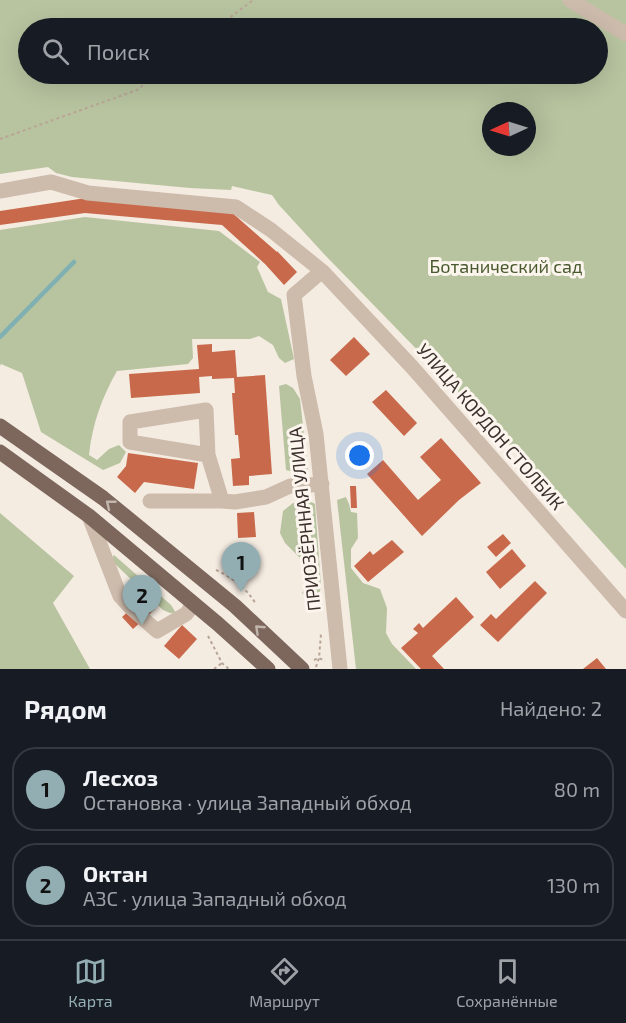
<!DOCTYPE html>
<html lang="ru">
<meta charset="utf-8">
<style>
:root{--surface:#171b24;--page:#20242c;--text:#f1f3f6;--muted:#9ea1a6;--line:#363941;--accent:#92aeb2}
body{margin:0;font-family:"Exo 2",sans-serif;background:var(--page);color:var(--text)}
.compass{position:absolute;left:482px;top:102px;width:54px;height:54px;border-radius:50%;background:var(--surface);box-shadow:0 6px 24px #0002;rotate:266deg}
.you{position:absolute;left:360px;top:456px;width:21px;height:21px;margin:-15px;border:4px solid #fff;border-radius:50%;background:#1a73e8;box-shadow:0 0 0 9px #1a73e833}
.badge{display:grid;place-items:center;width:39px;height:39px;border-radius:50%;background:var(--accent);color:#111;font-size:20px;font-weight:700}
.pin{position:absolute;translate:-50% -50px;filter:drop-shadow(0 2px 3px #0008)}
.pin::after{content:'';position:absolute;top:32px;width:21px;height:18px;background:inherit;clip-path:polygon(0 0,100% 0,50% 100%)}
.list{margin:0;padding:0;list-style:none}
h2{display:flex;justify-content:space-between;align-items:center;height:78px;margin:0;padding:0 24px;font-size:26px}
h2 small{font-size:20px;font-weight:400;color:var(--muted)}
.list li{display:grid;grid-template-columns:39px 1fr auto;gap:18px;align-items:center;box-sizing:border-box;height:84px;margin:0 12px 12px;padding:0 12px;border:2px solid var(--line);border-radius:24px}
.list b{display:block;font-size:22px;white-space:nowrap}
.list p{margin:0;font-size:20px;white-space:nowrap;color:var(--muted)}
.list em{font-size:20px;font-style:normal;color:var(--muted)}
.icon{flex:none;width:33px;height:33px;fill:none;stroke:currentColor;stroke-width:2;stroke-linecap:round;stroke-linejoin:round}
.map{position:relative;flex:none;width:626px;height:669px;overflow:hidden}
.search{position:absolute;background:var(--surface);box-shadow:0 6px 24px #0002;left:18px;right:18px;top:18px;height:66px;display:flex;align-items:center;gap:15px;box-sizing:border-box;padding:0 21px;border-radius:33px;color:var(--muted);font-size:22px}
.sheet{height:270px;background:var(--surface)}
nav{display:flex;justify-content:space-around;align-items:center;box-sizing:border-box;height:84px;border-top:2px solid var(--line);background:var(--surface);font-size:16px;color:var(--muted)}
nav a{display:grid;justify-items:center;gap:3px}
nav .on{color:var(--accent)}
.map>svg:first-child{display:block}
.green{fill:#b8c4a0;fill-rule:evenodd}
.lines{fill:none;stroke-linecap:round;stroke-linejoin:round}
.stream{stroke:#7fb0b2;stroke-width:4.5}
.building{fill:#c8694b}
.path{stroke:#b9a596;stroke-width:2;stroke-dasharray:3 3;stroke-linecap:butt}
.minor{stroke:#cdbbac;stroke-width:15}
.major{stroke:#7d675c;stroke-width:15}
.oneway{stroke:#c2b5ac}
.labels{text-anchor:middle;stroke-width:6;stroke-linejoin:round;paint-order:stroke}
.park-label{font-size:18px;fill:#4a5a2e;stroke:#fbf5ee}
.street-label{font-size:18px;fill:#3b302b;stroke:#fbf5ee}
</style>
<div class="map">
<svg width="626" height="669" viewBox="0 0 626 669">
<rect width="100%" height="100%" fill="#f4ebe1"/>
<path class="green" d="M 0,0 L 626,0 L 626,569 L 573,510 L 324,254 L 279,205 L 272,195 L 232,186 L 231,190 L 190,188 L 72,177 L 56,173 L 48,167 L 0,174 ZM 28,28 L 598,28 L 598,74 L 28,74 ZM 491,111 L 527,111 L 527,147 L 491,147 Z
M 85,217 L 219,231 L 260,262 L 257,267 L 268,292 L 281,299 L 294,359 L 285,363 L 279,358 L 273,345 L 259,336 L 250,339 L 192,339 L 193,358 L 188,364 L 117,371 C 102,397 92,425 89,455 L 97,460 L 109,449 L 119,445 L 126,452 L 120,463 L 103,470 L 41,432 L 22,373 L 1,364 L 0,366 L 0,230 Z
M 286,384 L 293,388 L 300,399 L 308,471 L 298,473 L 286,470 L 279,386 Z
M 346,497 L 349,504 L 351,512 L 357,513 L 358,538 L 351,549 L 351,568 L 363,583 L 380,589 L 387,608 L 386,633 L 392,644 L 416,669 L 356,669 L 337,500 Z
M 308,500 L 315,504 L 321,586 L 318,599 L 311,602 L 302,593 L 310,581 L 307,565 L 285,543 L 280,533 L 283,511 L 293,503 Z
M 0,513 L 74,576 L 53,603 L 90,669 L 0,669 Z
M 114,555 L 171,605 L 176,613 L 170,613 L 163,610 L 113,562 L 112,559 Z"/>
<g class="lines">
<path class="stream" d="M 0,337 L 74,262"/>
</g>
<path class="building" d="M 86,198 L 229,210 L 277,252 L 277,251 L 297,272 L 284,285 L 265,264 L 222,225 L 85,213 L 0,225 L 0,211 Z
M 354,337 L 370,354 L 346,376 L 330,360 Z
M 212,344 L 212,352 L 235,350 L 237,377 L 265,375 L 272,474 L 249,476 L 249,485 L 233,486 L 231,459 L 240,458 L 238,435 L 235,435 L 232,393 L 235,393 L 234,378 L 212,379 L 212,376 L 199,377 L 200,393 L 131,398 L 129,374 L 199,369 L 197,345 Z
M 386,390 L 417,423 L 404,436 L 372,402 Z
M 441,438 L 481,483 L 459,500 L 422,536 L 367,474 L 383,460 L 418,500 L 441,480 L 420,457 Z
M 128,453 L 198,463 L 194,489 L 144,482 L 135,493 L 117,477 L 126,466 Z
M 350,486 L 356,486 L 357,508 L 351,508 Z
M 254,512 L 256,537 L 238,538 L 237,513 Z
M 503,534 L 511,543 L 496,557 L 487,547 Z
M 392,540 L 404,552 L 368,582 L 354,566 L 370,551 L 373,555 Z
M 512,549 L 526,566 L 500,589 L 486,572 Z
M 535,581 L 547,593 L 498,642 L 480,625 L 491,614 L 496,619 Z
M 144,597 L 155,609 L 133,629 L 122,617 Z
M 456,597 L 474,617 L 432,656 L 444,669 L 421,669 L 401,648 L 418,633 L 413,629 L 419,623 L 423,628 Z
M 182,625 L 197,639 L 179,659 L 164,646 Z
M 597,658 L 606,669 L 583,669 Z"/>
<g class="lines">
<path class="path" d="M 216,28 L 253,0
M 0,139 L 137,90 L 157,74
M 216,570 C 232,577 247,589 256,604
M 208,636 L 222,663 L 229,669
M 314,660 L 319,658 L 325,661
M 316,667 L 319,658 L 321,634
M 214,669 L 222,663"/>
<path class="minor" d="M 570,0 L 626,34
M 0,191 L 51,182 L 88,193 L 236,207 L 271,230 L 322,271 L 412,367 L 626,611
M 322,271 L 294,295 L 304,376 L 316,434 L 340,669
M 208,455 L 130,442 L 130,422 L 206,410 L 208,455 L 222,501 L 235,502 L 266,497 L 290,486 L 322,484
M 150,501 L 222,501
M 89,516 L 120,596 L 131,608 L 157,631 L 186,614 L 194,604"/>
<path class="major" d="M 0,426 L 103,498 L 235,606 L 302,669
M 0,452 L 89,516 L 218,624 L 268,669"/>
</g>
<defs><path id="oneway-chevron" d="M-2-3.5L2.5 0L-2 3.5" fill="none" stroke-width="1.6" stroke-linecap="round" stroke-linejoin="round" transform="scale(1.5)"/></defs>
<g class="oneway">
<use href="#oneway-chevron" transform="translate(110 504) rotate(-141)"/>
<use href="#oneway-chevron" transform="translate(259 629) rotate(-137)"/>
</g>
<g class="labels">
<g class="park-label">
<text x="506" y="273">Ботанический сад</text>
</g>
<g class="street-label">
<text transform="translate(490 427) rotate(49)" y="6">УЛИЦА КОРДОН СТОЛБИК</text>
<text transform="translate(305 519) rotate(-96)" y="6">ПРИОЗЁРННАЯ УЛИЦА</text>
</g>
</g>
</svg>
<svg class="compass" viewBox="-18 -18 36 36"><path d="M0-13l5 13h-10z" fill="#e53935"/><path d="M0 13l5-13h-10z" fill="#9ea1a6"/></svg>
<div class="you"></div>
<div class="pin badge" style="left:241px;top:592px">1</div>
<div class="pin badge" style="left:142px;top:625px">2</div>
<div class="search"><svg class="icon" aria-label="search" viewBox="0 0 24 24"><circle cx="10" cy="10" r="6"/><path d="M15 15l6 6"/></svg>Поиск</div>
</div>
<section class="sheet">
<h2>Рядом<small>Найдено: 2</small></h2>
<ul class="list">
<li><span class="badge">1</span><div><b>Лесхоз</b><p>Остановка · улица Западный обход</p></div><em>80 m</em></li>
<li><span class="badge">2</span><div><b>Октан</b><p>АЗС · улица Западный обход</p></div><em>130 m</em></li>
</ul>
</section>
<nav>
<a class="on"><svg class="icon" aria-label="map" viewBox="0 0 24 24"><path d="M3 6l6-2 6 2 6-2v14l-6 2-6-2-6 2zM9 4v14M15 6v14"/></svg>Карта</a>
<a><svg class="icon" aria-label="directions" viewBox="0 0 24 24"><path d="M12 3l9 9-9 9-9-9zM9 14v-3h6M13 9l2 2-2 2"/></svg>Маршрут</a>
<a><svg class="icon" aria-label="saved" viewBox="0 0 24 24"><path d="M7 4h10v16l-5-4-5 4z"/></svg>Сохранённые</a>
</nav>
